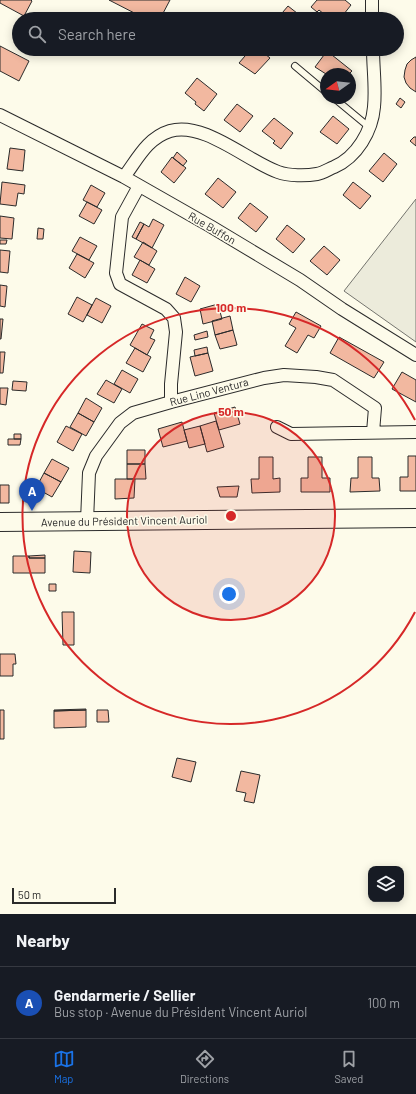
<!DOCTYPE html>
<meta charset="utf-8">
<style>
:root{--surface:#171b24;--page:#242831;--text:#f1f3f6;--muted:#9ea1a6;--line:#363941;--accent:#1a73e8}
body{margin:0;font-family:Barlow,sans-serif;background:var(--page);color:var(--text)}
.controls{position:absolute;right:12px;bottom:12px;display:grid;overflow:hidden;border-radius:8px;box-shadow:0 2px 10px #0003}
.controls button{width:36px;height:36px;display:grid;place-items:center;padding:0;border:0;border-bottom:1px solid var(--line);background:var(--surface);color:var(--text);font:20px sans-serif}
.compass{position:absolute;left:320px;top:68px;width:36px;height:36px;border-radius:50%;background:var(--surface);box-shadow:0 2px 10px #0003;rotate:255deg}
.scale{position:absolute;left:12px;bottom:10px;width:104px;box-sizing:border-box;padding-left:4px;border:2px solid #2b2b2b;border-top:0;font-size:11px;line-height:14px;white-space:nowrap;color:#2b2b2b;-webkit-text-stroke:3px #fdfbea;paint-order:stroke}
.you{position:absolute;left:229px;top:594px;width:14px;height:14px;margin:-10px;border:3px solid #fff;border-radius:50%;background:#1a73e8;box-shadow:0 0 0 6px #1a73e833}
.badge{display:grid;place-items:center;width:26px;height:26px;border-radius:50%;background:var(--accent);color:#fff;font-size:13px;font-weight:700}
.pin{position:absolute;translate:-50% -33px;filter:drop-shadow(0 1px 2px #0008)}
.pin::after{content:'';position:absolute;top:21px;width:14px;height:12px;background:inherit;clip-path:polygon(0 0,100% 0,50% 100%)}
.list{margin:0;padding:0;list-style:none}
h2{display:flex;justify-content:space-between;align-items:center;height:52px;margin:0;padding:0 16px;font-size:17px}
h2 small{font-size:13px;font-weight:400;color:var(--muted)}
.list li{display:grid;grid-template-columns:26px 1fr auto;gap:12px;align-items:center;box-sizing:border-box;height:72px;padding:0 16px;border-top:1px solid var(--line)}
.list b{display:block;font-size:15px;white-space:nowrap}
.list p{margin:0;font-size:13px;white-space:nowrap;color:var(--muted)}
.list em{font-size:13px;font-style:normal;color:var(--muted)}
.icon{flex:none;width:22px;height:22px;fill:none;stroke:currentColor;stroke-width:2;stroke-linecap:round;stroke-linejoin:round}
.map{position:relative;flex:none;width:416px;height:914px;overflow:hidden}
.search{position:absolute;background:var(--surface);box-shadow:0 2px 10px #0003;left:12px;right:12px;top:12px;height:44px;display:flex;align-items:center;gap:10px;box-sizing:border-box;padding:0 14px;border-radius:22px;color:var(--muted);font-size:15px}
.sheet{height:124px;background:var(--surface)}
nav{display:flex;justify-content:space-around;align-items:center;box-sizing:border-box;height:56px;border-top:1px solid var(--line);background:var(--surface);font-size:11px;color:var(--muted)}
nav a{display:grid;justify-items:center;gap:2px}
nav .on{color:var(--accent)}
.map>svg:first-child{display:block}
.green{fill:#ecebdb;stroke:#74746e}
.building{fill:#f2b8a0;stroke:#2b2b2b}
.lines{fill:none;stroke-linecap:round;stroke-linejoin:round}
.service-casing{stroke:#2b2b2b;stroke-width:8}
.minor-casing{stroke:#2b2b2b;stroke-width:14}
.secondary-casing{stroke:#2b2b2b;stroke-width:20}
.service{stroke:#fdfbea;stroke-width:6}
.minor{stroke:#fdfbea;stroke-width:12}
.secondary{stroke:#fdfbea;stroke-width:18}
.ring{fill:none;stroke:#d62828;stroke-width:2}
.labels{text-anchor:middle;stroke-width:3;stroke-linejoin:round;paint-order:stroke}
.street-label{font-size:11px;fill:#2b2b2b;stroke:#fdfbea}
.centre{fill:#d62828;stroke:#fdfbea;stroke-width:2}
.ring-label{font-size:12px;text-anchor:middle;font-weight:bold;fill:#d62828;stroke:#fdfbea;stroke-width:3;stroke-linejoin:round;paint-order:stroke}
</style>
<div class="map">
<svg width="416" height="914" viewBox="0 0 416 914">
<rect width="100%" height="100%" fill="#fdfbea"/>
<path class="green" d="M 416,199 L 416,342 L 344,291 Z"/>
<path class="building" d="M 0,0 L 31,0 L 32,1 L 24,16 L 0,3 Z
M 109,0 L 170,0 L 160,19 L 146,19 Z
M 317,0 L 345,0 L 351,5 L 340,19 L 330,19 L 319,10 L 317,12 L 311,7 Z
M 288,6 L 302,17 L 301,19 L 277,19 Z
M 0,46 L 29,61 L 19,81 L 0,71 Z
M 251,49 L 259,49 L 270,58 L 255,74 L 239,63 Z
M 327,51 L 352,71 L 349,74 L 326,74 L 315,67 Z
M 416,57 L 416,92 L 410,88 L 406,83 L 404,77 L 405,70 L 407,64 L 411,60 Z
M 197,78 L 217,94 L 204,111 L 195,104 L 196,102 L 185,93 Z
M 400,98 L 405,102 L 401,108 L 396,104 Z
M 237,104 L 253,116 L 240,132 L 224,120 Z
M 333,116 L 349,129 L 337,144 L 320,132 Z
M 274,118 L 293,133 L 281,149 L 273,143 L 275,141 L 262,131 Z
M 414,137 L 416,137 L 416,146 L 410,141 Z
M 10,148 L 25,150 L 23,171 L 7,169 Z
M 177,152 L 187,161 L 183,166 L 173,158 Z
M 384,153 L 397,164 L 383,182 L 369,171 Z
M 172,157 L 186,168 L 174,183 L 161,172 Z
M 218,178 L 236,192 L 223,208 L 205,194 Z
M 2,182 L 25,185 L 24,194 L 18,193 L 16,206 L 0,204 Z
M 353,182 L 371,196 L 360,209 L 343,195 Z
M 91,185 L 105,193 L 97,207 L 83,200 Z
M 87,202 L 102,210 L 94,224 L 79,216 Z
M 250,203 L 268,217 L 256,232 L 238,218 Z
M 0,216 L 14,218 L 12,239 L 0,238 Z
M 153,219 L 164,225 L 152,248 L 136,239 L 144,224 L 149,227 Z
M 140,222 L 144,224 L 136,239 L 132,237 Z
M 287,225 L 305,239 L 293,253 L 276,239 Z
M 38,228 L 44,229 L 43,239 L 37,239 Z
M 80,237 L 97,246 L 89,260 L 72,251 Z
M 0,240 L 7,240 L 6,244 L 0,244 Z
M 143,242 L 157,251 L 149,265 L 134,257 Z
M 324,246 L 340,260 L 327,275 L 310,261 Z
M 0,250 L 10,251 L 8,273 L 0,272 Z
M 77,254 L 94,263 L 85,278 L 69,268 Z
M 140,260 L 155,269 L 147,283 L 132,275 Z
M 185,277 L 200,286 L 191,302 L 176,294 Z
M 0,285 L 7,286 L 5,307 L 0,306 Z
M 77,297 L 92,305 L 83,322 L 68,314 Z
M 96,298 L 111,306 L 102,323 L 87,315 Z
M 218,304 L 222,319 L 203,324 L 200,309 Z
M 296,312 L 321,326 L 314,338 L 308,335 L 297,353 L 285,346 L 296,328 L 289,324 Z
M 230,316 L 233,330 L 215,335 L 212,321 Z
M 0,319 L 3,319 L 1,339 L 0,339 Z
M 142,324 L 154,330 L 150,338 L 155,340 L 147,355 L 130,345 Z
M 233,330 L 237,345 L 220,349 L 215,335 Z
M 207,331 L 208,337 L 195,340 L 194,335 Z
M 339,337 L 384,362 L 374,378 L 330,353 Z
M 207,347 L 208,353 L 195,356 L 194,350 Z
M 135,348 L 151,357 L 143,372 L 126,363 Z
M 0,352 L 5,352 L 3,373 L 0,373 Z
M 208,353 L 213,371 L 195,376 L 190,357 Z
M 122,370 L 138,379 L 130,393 L 114,384 Z
M 402,372 L 416,380 L 416,402 L 392,389 Z
M 106,380 L 122,389 L 114,403 L 97,394 Z
M 13,381 L 27,382 L 26,391 L 12,390 Z
M 0,388 L 8,388 L 6,405 L 0,404 Z
M 86,398 L 102,408 L 94,422 L 78,413 Z
M 235,407 L 240,424 L 219,430 L 214,413 Z
M 78,413 L 94,422 L 86,436 L 70,427 Z
M 216,421 L 224,447 L 207,452 L 200,426 Z
M 182,422 L 187,441 L 163,447 L 158,429 Z
M 66,426 L 82,434 L 73,451 L 57,442 Z
M 200,426 L 205,444 L 189,448 L 184,430 Z
M 14,434 L 21,434 L 21,439 L 14,439 Z
M 8,439 L 21,439 L 20,445 L 8,445 Z
M 127,450 L 145,450 L 145,464 L 127,464 Z
M 408,456 L 416,456 L 416,491 L 400,491 L 400,477 L 408,477 Z
M 259,457 L 273,457 L 273,479 L 280,478 L 280,492 L 252,493 L 251,479 L 259,479 Z
M 308,457 L 322,457 L 322,478 L 330,478 L 330,492 L 301,492 L 301,478 L 308,478 Z
M 358,457 L 372,457 L 372,478 L 379,478 L 380,491 L 350,492 L 351,478 L 358,478 Z
M 52,459 L 69,468 L 61,482 L 44,473 Z
M 127,464 L 145,464 L 146,479 L 127,479 Z
M 44,473 L 61,482 L 52,497 L 36,488 Z
M 115,479 L 135,479 L 134,498 L 115,499 Z
M 0,485 L 9,485 L 9,503 L 0,503 Z
M 239,486 L 237,497 L 220,497 L 217,487 Z
M 74,551 L 91,552 L 90,573 L 73,572 Z
M 45,555 L 45,558 L 29,558 L 29,556 Z
M 13,556 L 29,556 L 29,558 L 45,558 L 45,573 L 13,573 Z
M 49,584 L 56,584 L 56,591 L 49,591 Z
M 62,612 L 74,612 L 74,645 L 63,645 Z
M 0,654 L 15,654 L 16,664 L 13,664 L 13,676 L 0,676 Z
M 86,709 L 86,710 L 54,711 L 54,710 Z
M 0,710 L 4,710 L 4,739 L 0,739 Z
M 86,710 L 86,727 L 54,728 L 54,711 Z
M 97,710 L 108,710 L 109,722 L 97,722 Z
M 177,758 L 196,762 L 191,782 L 172,777 Z
M 241,771 L 260,775 L 254,803 L 244,801 L 246,793 L 236,791 Z"/>
<g class="lines">
<defs>
<path id="service" d="M 295,66 L 326,92
M 334,98 L 369,127"/>
<path id="minor" d="M 372,0 L 372,19
M 0,115 L 124,177 L 210,226 L 300,280 L 342,309 L 416,355
M 124,177 C 137,160 147,138 170,131 C 204,121 247,161 278,172 C 289,176 306,176 317,174 C 323,173 329,169 334,167 C 357,157 372,131 374,107 C 376,88 373,68 373,49
M 139,186 L 122,217 L 116,273 L 120,284 L 166,309 L 174,318 L 176,332 L 171,384 L 171,402
M 277,427 L 291,434 L 416,432
M 87,521 L 89,473 L 96,456 L 120,423 L 133,413 L 171,402 L 264,378 L 284,375 L 316,377 L 333,380 L 375,408 L 373,432"/>
<path id="secondary" d="M 0,522 L 416,518"/>
</defs>
<use href="#service" class="service-casing"/>
<use href="#minor" class="minor-casing"/>
<use href="#secondary" class="secondary-casing"/>
<use href="#service" class="service"/>
<use href="#minor" class="minor"/>
<use href="#secondary" class="secondary"/>
</g>
<circle cx="231" cy="516" r="104" fill="#d62828" fill-opacity=".12"/>
<g class="ring">
<circle cx="231" cy="516" r="104"/>
<path d="M415 612A208 208 0 1 1 415 420"/>
</g>
<g class="labels">
<g class="street-label">
<text transform="translate(212 228) rotate(30)" y="4">Rue Buffon</text>
<text transform="translate(209 392) rotate(-15)" y="4">Rue Lino Ventura</text>
<text transform="translate(124 521) rotate(-1)" y="4">Avenue du Président Vincent Auriol</text>
</g>
</g>
<circle cx="231" cy="516" r="6" class="centre"/>
<g class="ring-label">
<text x="231" y="312">100 m</text>
<text x="231" y="416">50 m</text>
</g>
</svg>
<div class="controls">
<button><svg class="icon" aria-label="layers" viewBox="0 0 24 24"><path d="M12 4l9 5-9 5-9-5zM3 14l9 5 9-5"/></svg></button>
</div>
<svg class="compass" viewBox="-18 -18 36 36"><path d="M0-13l5 13h-10z" fill="#e53935"/><path d="M0 13l5-13h-10z" fill="#9ea1a6"/></svg>
<div class="scale">50 m</div>
<div class="you"></div>
<div class="pin badge" style="left:32px;top:511px;background:#1a4fb4">A</div>
<div class="search"><svg class="icon" aria-label="search" viewBox="0 0 24 24"><circle cx="10" cy="10" r="6"/><path d="M15 15l6 6"/></svg>Search here</div>
</div>
<section class="sheet">
<h2>Nearby<small></small></h2>
<ul class="list">
<li><span class="badge" style="background:#1a4fb4">A</span><div><b>Gendarmerie / Sellier</b><p>Bus stop · Avenue du Président Vincent Auriol</p></div><em>100 m</em></li>
</ul>
</section>
<nav>
<a class="on"><svg class="icon" aria-label="map" viewBox="0 0 24 24"><path d="M3 6l6-2 6 2 6-2v14l-6 2-6-2-6 2zM9 4v14M15 6v14"/></svg>Map</a>
<a><svg class="icon" aria-label="directions" viewBox="0 0 24 24"><path d="M12 3l9 9-9 9-9-9zM9 14v-3h6M13 9l2 2-2 2"/></svg>Directions</a>
<a><svg class="icon" aria-label="saved" viewBox="0 0 24 24"><path d="M7 4h10v16l-5-4-5 4z"/></svg>Saved</a>
</nav>
